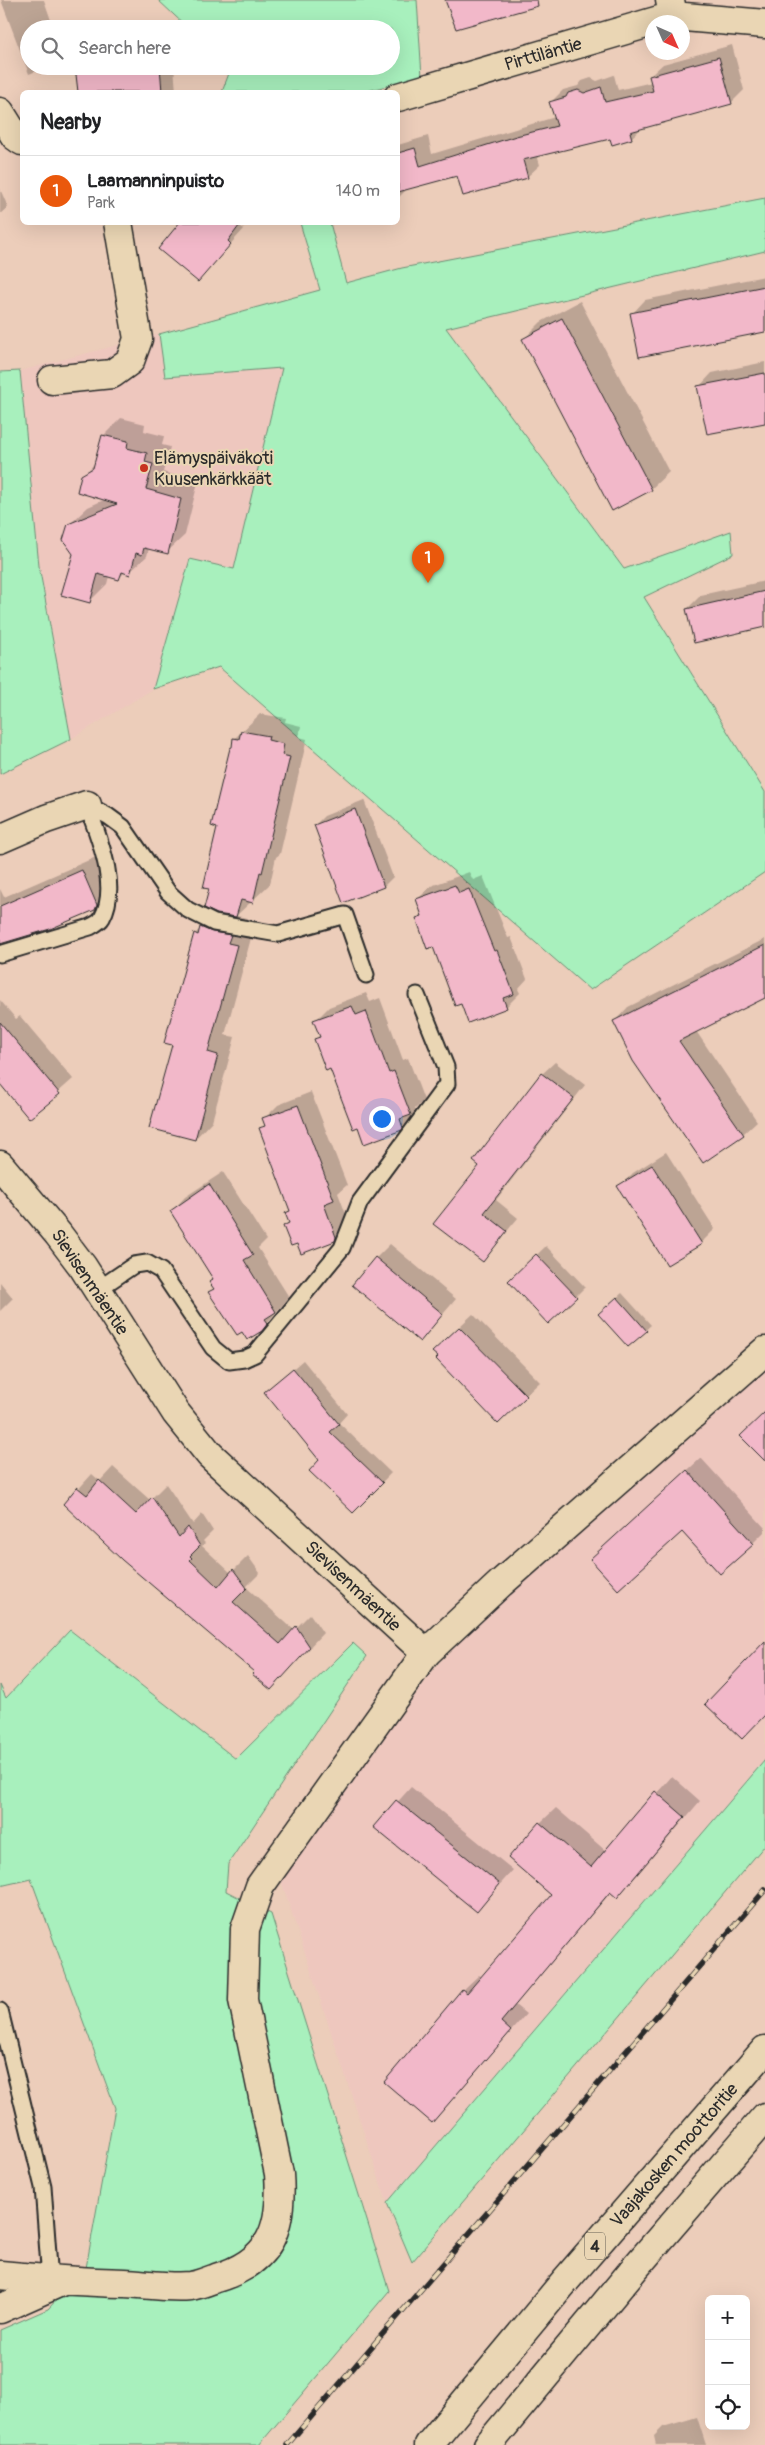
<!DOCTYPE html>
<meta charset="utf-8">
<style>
:root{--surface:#fff;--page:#f6f6f6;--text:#202124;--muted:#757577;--line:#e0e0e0;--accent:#ea580c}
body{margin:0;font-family:Pangolin,sans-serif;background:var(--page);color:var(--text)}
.controls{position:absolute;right:15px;bottom:15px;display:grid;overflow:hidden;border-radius:8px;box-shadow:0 5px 20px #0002}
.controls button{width:45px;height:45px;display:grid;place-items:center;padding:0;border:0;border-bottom:1px solid var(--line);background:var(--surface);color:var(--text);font:25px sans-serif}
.compass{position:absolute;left:645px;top:15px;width:45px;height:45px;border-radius:50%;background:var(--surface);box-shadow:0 5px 20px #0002;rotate:135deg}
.you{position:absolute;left:381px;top:1118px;width:18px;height:18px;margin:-12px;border:4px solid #fff;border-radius:50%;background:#1a73e8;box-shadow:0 0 0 8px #1a73e833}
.badge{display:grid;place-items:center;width:32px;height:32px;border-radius:50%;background:var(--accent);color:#fff;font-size:16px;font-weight:700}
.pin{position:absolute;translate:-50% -41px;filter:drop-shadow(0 1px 2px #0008)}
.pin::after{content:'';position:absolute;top:26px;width:18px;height:15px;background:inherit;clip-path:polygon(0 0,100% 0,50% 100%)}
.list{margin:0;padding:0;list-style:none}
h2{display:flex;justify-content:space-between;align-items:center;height:65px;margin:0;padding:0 20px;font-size:21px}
h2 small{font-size:16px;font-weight:400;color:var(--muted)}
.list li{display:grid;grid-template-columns:32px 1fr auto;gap:15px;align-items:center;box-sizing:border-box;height:70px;padding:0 20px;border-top:1px solid var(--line)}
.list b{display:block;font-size:19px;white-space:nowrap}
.list p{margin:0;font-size:16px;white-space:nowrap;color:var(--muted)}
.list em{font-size:16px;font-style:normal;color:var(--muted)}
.icon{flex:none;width:28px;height:28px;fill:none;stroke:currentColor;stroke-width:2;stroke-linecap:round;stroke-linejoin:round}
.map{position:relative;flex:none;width:765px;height:2445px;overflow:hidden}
.search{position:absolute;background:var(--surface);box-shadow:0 5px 20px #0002;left:20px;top:20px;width:380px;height:55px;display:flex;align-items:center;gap:12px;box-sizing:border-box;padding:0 18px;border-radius:28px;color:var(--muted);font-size:19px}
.panel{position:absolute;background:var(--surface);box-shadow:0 5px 20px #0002;left:20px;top:90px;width:380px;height:135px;border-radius:8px}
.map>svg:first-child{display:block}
.built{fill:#eec7be}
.green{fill:#a8f0bd;stroke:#6a8e74}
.shadow{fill:#0003}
.building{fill:#f2b8c9;stroke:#2b2b2b}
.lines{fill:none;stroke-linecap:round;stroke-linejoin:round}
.lane-casing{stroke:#2b2b2b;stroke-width:19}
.street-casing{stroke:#2b2b2b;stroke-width:31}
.secondary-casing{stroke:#2b2b2b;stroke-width:31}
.highway-casing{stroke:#2b2b2b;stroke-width:31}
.lane{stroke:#ead6b4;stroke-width:15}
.street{stroke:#ead6b4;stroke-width:28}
.secondary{stroke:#ead6b4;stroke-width:28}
.highway{stroke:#ead6b4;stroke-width:28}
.rail-casing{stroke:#2b2b2b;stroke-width:5.5}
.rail{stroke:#ead6b4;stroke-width:4;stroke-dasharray:11;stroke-linecap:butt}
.poi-dot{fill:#c8321e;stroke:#ead6b4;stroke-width:2}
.labels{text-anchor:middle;stroke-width:4;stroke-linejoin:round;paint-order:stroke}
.shield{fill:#ead6b4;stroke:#645e54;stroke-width:1}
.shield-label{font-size:16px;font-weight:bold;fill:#2b2b2b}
.street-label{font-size:18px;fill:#2b2b2b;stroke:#ead6b4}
.poi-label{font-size:18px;fill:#2b2b2b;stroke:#ead6b4;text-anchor:start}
</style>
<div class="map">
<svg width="765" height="2445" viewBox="0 0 765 2445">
<rect width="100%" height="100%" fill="#eccdba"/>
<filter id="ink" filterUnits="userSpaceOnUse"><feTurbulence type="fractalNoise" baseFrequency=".02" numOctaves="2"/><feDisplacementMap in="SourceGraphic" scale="10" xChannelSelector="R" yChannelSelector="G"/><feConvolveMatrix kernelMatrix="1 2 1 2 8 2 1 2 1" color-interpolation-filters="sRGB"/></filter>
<g filter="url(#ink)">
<path class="built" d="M 159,334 L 165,377 L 282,368 L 234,569 L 190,559 L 153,689 L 71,739 L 39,566 L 20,371 Z
M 765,1368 L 765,1760 L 387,2203 L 281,1880 L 438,1664 L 510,1592 Z"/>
<path class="green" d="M 158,0 L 417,0 L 422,77 L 363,92 L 222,92 L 231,68 L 230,66 L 391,66 L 391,29 L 189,29 Z
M 765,198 L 765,251 L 446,328 L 624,569 L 731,531 L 733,554 L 644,597 L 765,792 L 765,872 L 590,990 L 219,667 L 153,689 L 190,559 L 234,569 L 282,368 L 165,377 L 159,334 L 320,290 L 300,223 L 330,223 L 346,283 L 402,268 Z
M 20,371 L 39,566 L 71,739 L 0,774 L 0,372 Z
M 70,1630 L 236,1759 L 353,1643 L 367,1656 L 228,1864 L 226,1891 L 271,1914 L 389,2291 L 259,2445 L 0,2445 L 0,2330 L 48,2309 L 86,2268 L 115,2108 L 31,1879 L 0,1886 L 0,1685 L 6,1698 Z
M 765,1760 L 765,1845 L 412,2262 L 387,2203 Z"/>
<path class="shadow" d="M 1,0 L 44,0 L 54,29 L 29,29 L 29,66 L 49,66 L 29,74 Z
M 732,45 L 744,90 L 731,103 L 642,128 L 631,138 L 611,138 L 537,155 L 540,165 L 527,177 L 458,174 L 408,188 L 398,198 L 398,145 L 428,136 L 432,154 L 555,117 L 551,102 L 563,90 L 578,86 L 582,81 L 591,78 L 597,81 L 614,75 L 618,90 L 652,82 L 650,76 L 663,64 Z
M 88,66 L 174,66 L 176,92 L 80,92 L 78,77 Z
M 0,189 L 8,207 L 0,214 Z
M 182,222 L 244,222 L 241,227 L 244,229 L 198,280 Z
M 765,276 L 765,331 L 632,314 L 645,300 Z
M 580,301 L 669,472 L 651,489 L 524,339 L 541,322 Z
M 765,362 L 765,421 L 699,387 L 712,373 Z
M 121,418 L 145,424 L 144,431 L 164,436 L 162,445 L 170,447 L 163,472 L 198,482 L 185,535 L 167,552 L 149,548 L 147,556 L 129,573 L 125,572 L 119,578 L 109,576 L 107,584 L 89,602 L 74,553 L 69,525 L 88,507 L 106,499 L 83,476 L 96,462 L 103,436 Z
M 765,581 L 765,627 L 687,609 L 701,595 Z
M 260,714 L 286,718 L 285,722 L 301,726 L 299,737 L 307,739 L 280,854 L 276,857 L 270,884 L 236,916 L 248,918 L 245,925 L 254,927 L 225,1035 L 235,1037 L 212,1121 L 195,1139 L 173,1044 L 195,934 L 216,912 L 210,888 L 235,738 Z
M 364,800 L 393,877 L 384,886 L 315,825 L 324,816 Z
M 96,857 L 110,890 L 94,909 L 0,936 L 0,889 L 4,897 Z
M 469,872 L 473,880 L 483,876 L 508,938 L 511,937 L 527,979 L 518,989 L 520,993 L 506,1007 L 461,1003 L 434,946 L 417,919 L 423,913 L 417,900 L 431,886 Z
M 765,939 L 765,997 L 696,1031 L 757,1121 L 743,1134 L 615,1021 L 628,1007 Z
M 366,993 L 370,1002 L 380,998 L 403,1060 L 408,1058 L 424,1100 L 415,1109 L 415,1114 L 401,1129 L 358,1125 L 316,1039 L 320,1035 L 315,1021 L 329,1007 Z
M 0,1000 L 16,1019 L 20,1016 L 73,1079 L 30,1117 L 0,1082 Z
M 555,1062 L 585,1085 L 496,1200 L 518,1218 L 482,1261 L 481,1166 L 475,1161 L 542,1074 Z
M 311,1092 L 347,1185 L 338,1193 L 349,1222 L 334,1240 L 298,1242 L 284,1226 L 290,1221 L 287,1213 L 291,1209 L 261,1129 L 266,1124 L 264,1119 L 278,1105 Z
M 666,1152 L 715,1229 L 701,1243 L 619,1187 L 633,1173 Z
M 223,1172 L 266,1240 L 258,1248 L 289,1297 L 261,1330 L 210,1292 L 214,1288 L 214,1278 L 172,1211 L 185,1197 Z
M 390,1244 L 456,1299 L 420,1341 L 376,1258 Z
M 546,1246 L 585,1287 L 576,1296 L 519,1272 Z
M 0,1282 L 13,1298 L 0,1311 Z
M 622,1293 L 651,1325 L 628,1346 L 604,1309 Z
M 473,1314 L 540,1382 L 526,1395 L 447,1338 Z
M 303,1360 L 347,1414 L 339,1423 L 391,1473 L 353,1512 L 321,1460 L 266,1392 Z
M 701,1458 L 765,1528 L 765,1531 L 753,1543 L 682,1530 L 605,1545 Z
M 113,1467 L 150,1500 L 166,1484 L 193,1524 L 202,1514 L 213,1531 L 203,1541 L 205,1543 L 202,1546 L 231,1573 L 248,1556 L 260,1573 L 246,1587 L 294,1630 L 310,1614 L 323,1633 L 284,1674 L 256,1672 L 65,1504 L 92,1474 L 100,1481 Z
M 672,1776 L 700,1801 L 632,1881 L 617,1896 L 611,1892 L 515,2005 L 526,2014 L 432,2122 L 463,1990 L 479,1975 L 482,1977 L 553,1894 L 540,1823 L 556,1808 L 606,1851 Z
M 411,1787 L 513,1870 L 477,1910 L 375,1827 Z
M 697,2417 L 706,2445 L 656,2445 L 654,2436 L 663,2427 Z"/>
<path class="building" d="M 445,0 L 537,0 L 538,6 L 456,29 Z
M 719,57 L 732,104 L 630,132 L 632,139 L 612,145 L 610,139 L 523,160 L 528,178 L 463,196 L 457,176 L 398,192 L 398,153 L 415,148 L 420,166 L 516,136 L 557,126 L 549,102 L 566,97 L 568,93 L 578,90 L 584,93 L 601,87 L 605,102 L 653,91 L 649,76 Z
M 75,66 L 160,66 L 162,92 L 78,92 Z
M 180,222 L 242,222 L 228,241 L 231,244 L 198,282 L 158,249 Z
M 765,286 L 765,332 L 639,357 L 630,313 Z
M 562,318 L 652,490 L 612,511 L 522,339 Z
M 765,373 L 765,423 L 707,434 L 697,386 Z
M 102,435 L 128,441 L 127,448 L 147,453 L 145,462 L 153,464 L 146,489 L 181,499 L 168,554 L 144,548 L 142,555 L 136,553 L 130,575 L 122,572 L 119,580 L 98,574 L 90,603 L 61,595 L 73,554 L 63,540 L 68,524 L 117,504 L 77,492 L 81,475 L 93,468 Z
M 765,591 L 765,627 L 694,643 L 686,609 Z
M 241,731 L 269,736 L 268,740 L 284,744 L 282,755 L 290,757 L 262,873 L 260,872 L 253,903 L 241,900 L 236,917 L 217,914 L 204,908 L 209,889 L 203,888 L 217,828 L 211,826 L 230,748 L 232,747 L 233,738 L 239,739 Z
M 355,809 L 384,887 L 343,903 L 314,825 Z
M 82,870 L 97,905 L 95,910 L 50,929 L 0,944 L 0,906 Z
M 455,885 L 459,893 L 469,889 L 494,951 L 497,950 L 514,994 L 503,998 L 507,1008 L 468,1023 L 461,1004 L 455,1006 L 433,947 L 427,949 L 416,918 L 422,916 L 416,899 Z
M 200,927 L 212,932 L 231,935 L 228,943 L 237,945 L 208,1052 L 218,1055 L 195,1140 L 149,1128 L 172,1045 L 164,1043 L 194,933 L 198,935 Z
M 765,945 L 765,998 L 679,1041 L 744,1135 L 703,1163 L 633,1061 L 613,1021 Z
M 352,1006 L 356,1015 L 366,1011 L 389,1073 L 394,1071 L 411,1115 L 400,1119 L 403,1128 L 402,1130 L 364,1144 L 358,1127 L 353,1129 L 330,1069 L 326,1071 L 314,1039 L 320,1037 L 313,1020 Z
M 0,1022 L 60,1094 L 29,1119 L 0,1084 Z
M 541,1073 L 574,1098 L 484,1213 L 507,1231 L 483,1262 L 433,1224 L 479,1166 L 473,1161 Z
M 298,1105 L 334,1200 L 324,1204 L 336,1237 L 335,1241 L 301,1254 L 297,1244 L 291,1246 L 283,1226 L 289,1223 L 285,1213 L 290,1211 L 259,1128 L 265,1126 L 262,1118 Z
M 652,1165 L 702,1244 L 667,1265 L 617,1186 Z
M 209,1184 L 253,1255 L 244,1260 L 276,1312 L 265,1319 L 268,1323 L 262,1331 L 247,1340 L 242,1332 L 237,1335 L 208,1292 L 214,1289 L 209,1282 L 213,1279 L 170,1211 Z
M 536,1254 L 577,1297 L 548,1324 L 508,1281 Z
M 375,1257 L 443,1314 L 420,1342 L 352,1285 Z
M 617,1297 L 647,1331 L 628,1347 L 598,1314 Z
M 459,1327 L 527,1396 L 498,1424 L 436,1359 L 438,1357 L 432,1352 Z
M 293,1368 L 339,1424 L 330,1432 L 383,1483 L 353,1513 L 309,1471 L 319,1460 L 264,1392 Z
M 765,1412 L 765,1461 L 740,1436 Z
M 687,1470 L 754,1544 L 720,1574 L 682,1532 L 618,1590 L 590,1559 Z
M 99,1480 L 136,1514 L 152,1497 L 179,1537 L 188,1527 L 200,1546 L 190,1556 L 192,1558 L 190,1560 L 218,1587 L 233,1569 L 247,1588 L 233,1602 L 280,1644 L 296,1626 L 310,1647 L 271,1690 L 252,1674 L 254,1672 L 122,1560 L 63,1504 L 77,1487 L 87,1495 Z
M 765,1641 L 765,1715 L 742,1739 L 705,1704 Z
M 655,1791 L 685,1817 L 617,1898 L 610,1892 L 501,2022 L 511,2031 L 432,2123 L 384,2082 L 462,1989 L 467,1993 L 551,1895 L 508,1858 L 539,1822 L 591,1867 Z
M 396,1800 L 500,1884 L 477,1912 L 373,1827 Z"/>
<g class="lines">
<defs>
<path id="lane" d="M 87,805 L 108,816 L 123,827 L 168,892 L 188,910 L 214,923 L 278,934 L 345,915 L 366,975
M 0,954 L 90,927 C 94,925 100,922 102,918 C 120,886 98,836 87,805
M 97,1290 L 134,1265 L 147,1263 L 161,1271 L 213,1348 L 229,1361 L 244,1359 L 255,1354 L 342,1248 L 360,1202 L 447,1084 L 446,1067 L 417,995
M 0,2011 L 43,2187 L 50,2280"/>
<path id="street" d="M 673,16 L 765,24
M 398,97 L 673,16 L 670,0
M 0,112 L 15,136 L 22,141
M 52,380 L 112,374 L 130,361 L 138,339 L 118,222
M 0,2275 C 42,2279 83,2282 125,2283 C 146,2284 169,2288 190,2286 C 198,2285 208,2281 216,2278 C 271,2262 283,2228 279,2174 L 243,2000 L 245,1929 L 260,1886 L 426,1653
M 0,2309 L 63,2281"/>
<path id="secondary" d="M 0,839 L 46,819 L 87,805
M 0,1165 L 58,1234 L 83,1267 L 176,1413 L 210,1455 L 426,1653 L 501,1583 L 765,1351"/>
<path id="highway" d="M 429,2445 L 565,2281 L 765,2050
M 488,2445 L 634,2269 L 765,2117"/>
</defs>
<use href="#lane" class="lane-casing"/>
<use href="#street" class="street-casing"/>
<use href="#secondary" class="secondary-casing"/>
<use href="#highway" class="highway-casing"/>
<use href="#lane" class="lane"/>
<use href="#street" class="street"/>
<use href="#secondary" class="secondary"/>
<use href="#highway" class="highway"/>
<defs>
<path id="rail" d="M 287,2445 L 765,1890"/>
</defs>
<use href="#rail" class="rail-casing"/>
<use href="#rail" class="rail"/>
</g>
</g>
<circle class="poi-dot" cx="144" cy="468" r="5"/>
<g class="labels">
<rect class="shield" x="585" y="2232.5" width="20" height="27" rx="4"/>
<g class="shield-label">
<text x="595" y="2252">4</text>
</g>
<g class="street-label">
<text transform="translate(543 54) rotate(-16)" y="6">Pirttiläntie</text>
<text transform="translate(90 1282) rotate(56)" y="6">Sievisenmäentie</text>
<text transform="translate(353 1586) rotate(43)" y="6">Sievisenmäentie</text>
<text transform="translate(674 2155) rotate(-49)" y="6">Vaajakosken moottoritie</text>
</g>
<g class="poi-label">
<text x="154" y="464">Elämyspäiväkoti<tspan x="154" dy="21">Kuusenkärkkäät</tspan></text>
</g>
</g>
</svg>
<div class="controls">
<button>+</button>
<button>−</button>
<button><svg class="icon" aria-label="locate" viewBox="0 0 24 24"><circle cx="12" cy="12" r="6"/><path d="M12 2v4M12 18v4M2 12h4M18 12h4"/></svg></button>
</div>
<svg class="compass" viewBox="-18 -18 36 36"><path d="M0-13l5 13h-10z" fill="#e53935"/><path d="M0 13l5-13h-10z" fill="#757577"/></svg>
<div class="you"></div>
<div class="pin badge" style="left:428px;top:583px">1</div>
<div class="search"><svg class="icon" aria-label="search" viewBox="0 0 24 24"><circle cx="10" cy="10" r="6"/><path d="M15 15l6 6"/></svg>Search here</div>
<section class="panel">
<h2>Nearby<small></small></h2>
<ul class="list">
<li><span class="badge">1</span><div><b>Laamanninpuisto</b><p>Park</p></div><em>140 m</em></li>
</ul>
</section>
</div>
